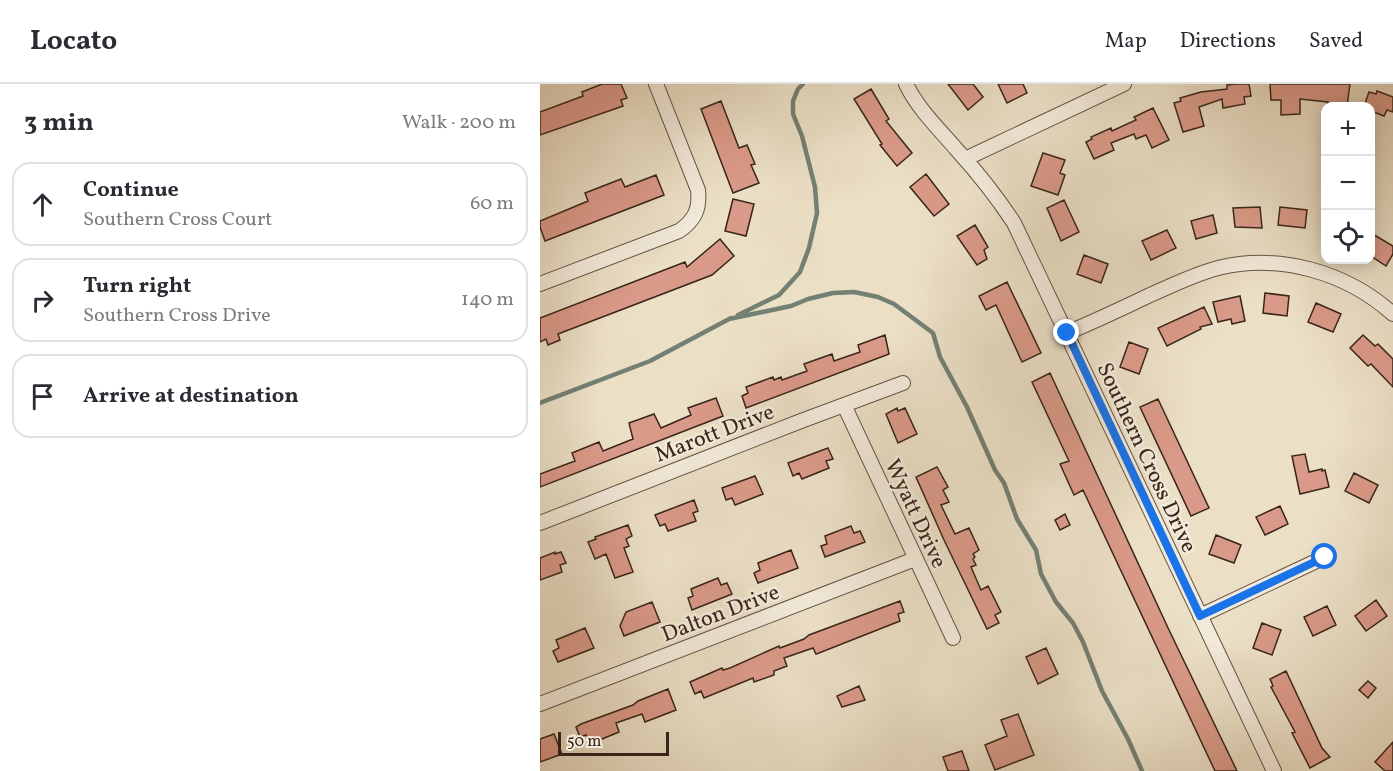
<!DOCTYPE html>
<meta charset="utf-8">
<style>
:root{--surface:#fff;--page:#f2f2f3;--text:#2b2b33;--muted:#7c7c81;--line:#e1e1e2}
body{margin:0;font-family:Vollkorn,serif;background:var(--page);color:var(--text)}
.controls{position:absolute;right:18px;top:18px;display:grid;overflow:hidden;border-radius:12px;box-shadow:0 3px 15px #0003}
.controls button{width:54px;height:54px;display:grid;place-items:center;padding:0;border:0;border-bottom:2px solid var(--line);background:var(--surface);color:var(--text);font:30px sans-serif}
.scale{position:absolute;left:18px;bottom:15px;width:111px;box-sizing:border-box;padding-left:6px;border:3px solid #39251a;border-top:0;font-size:16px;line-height:21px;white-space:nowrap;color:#39251a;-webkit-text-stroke:4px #f2eada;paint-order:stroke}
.stop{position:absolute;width:18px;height:18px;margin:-14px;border:4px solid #1a73e8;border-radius:50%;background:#fff}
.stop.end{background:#1a73e8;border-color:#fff;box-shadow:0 2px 6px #0008}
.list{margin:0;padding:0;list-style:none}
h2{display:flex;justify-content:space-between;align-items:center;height:78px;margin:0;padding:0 24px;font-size:26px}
h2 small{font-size:20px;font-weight:400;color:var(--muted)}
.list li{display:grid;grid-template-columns:39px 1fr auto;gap:18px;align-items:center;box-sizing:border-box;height:84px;margin:0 12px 12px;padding:0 12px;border:2px solid var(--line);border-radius:18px}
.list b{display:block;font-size:22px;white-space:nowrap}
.list p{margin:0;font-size:20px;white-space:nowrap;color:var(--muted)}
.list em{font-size:20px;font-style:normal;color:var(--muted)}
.icon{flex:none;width:33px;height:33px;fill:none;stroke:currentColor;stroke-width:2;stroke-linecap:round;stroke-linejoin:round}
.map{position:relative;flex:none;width:853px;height:687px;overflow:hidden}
header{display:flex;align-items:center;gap:36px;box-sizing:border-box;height:84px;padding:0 30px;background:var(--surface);border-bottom:2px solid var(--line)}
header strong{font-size:28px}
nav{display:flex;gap:33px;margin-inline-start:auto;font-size:21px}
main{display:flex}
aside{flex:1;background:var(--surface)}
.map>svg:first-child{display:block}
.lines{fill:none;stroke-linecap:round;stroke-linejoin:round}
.stream{stroke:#738073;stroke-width:4.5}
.building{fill:#da9a89;stroke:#39251a;stroke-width:1.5}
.minor-casing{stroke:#665445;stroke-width:16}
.minor{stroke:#f2eada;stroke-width:14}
.route{stroke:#1a73e8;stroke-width:8}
.labels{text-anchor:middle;stroke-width:5;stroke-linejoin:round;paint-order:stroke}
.street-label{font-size:22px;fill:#39251a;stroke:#f2eada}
</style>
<header>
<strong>Locato</strong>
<nav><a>Map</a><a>Directions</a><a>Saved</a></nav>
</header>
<main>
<aside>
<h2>3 min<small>Walk · 200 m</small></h2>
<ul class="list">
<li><svg class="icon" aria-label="ahead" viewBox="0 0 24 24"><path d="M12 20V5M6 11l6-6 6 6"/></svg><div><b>Continue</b><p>Southern Cross Court</p></div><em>60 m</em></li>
<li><svg class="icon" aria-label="right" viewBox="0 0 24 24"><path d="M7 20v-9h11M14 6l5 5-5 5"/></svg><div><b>Turn right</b><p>Southern Cross Drive</p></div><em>140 m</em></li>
<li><svg class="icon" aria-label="arrive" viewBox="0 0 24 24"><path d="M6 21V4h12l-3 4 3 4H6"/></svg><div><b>Arrive at destination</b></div></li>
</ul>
</aside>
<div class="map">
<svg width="853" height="687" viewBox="0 0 853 687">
<rect width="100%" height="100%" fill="#ebdfc6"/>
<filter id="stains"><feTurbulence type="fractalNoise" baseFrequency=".00333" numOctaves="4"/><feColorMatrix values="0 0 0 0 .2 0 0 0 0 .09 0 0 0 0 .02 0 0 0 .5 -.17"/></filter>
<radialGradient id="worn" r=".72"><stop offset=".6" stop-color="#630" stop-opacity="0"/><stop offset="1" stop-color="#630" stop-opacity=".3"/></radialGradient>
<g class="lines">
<path class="stream" d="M 198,231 L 239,211 L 260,188 L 269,164 L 277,129 L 275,103 L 262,52 L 253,30 L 253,17 L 258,5 L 263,0
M 189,235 L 251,222 L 268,215 L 293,209 L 314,208 L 338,213 L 354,220 L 393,249 L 400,273 L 427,323 L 455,386 L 464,399 L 477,435 L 496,466 L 501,490 L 516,518 L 533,539 L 543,558 L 562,607 L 588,655 L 602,687
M 0,319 L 110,277 L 191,234"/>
</g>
<path class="building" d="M 62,0 L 81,0 L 87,14 L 81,16 L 83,22 L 0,51 L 0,28 L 43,12 L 42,8 Z
M 408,0 L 433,0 L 443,13 L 428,26 Z
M 458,0 L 483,0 L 487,9 L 467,19 Z
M 695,0 L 709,0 L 711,12 L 704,13 L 705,20 L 683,24 L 682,15 L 659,23 L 664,42 L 643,48 L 634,19 L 641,17 L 640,14 L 661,8 L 687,5 L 687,1 Z
M 730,0 L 810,0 L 807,22 L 787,22 L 788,18 L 760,15 L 760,30 L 741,31 L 741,16 L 731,16 Z
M 331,5 L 349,35 L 346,37 L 372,69 L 357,82 L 340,61 L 342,60 L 314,15 Z
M 837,7 L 853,13 L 853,28 L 847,26 L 844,32 L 831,27 L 831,22 L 824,22 L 829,8 L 836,10 Z
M 181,17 L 199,64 L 207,61 L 215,80 L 211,81 L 219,99 L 193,109 L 161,25 Z
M 613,24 L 629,56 L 612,64 L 606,51 L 596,55 L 594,50 L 571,59 L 574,66 L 554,75 L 546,58 L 552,55 L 551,53 L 571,44 L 572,47 L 596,36 L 594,33 Z
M 503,69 L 525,76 L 520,89 L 525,91 L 518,111 L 491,102 Z
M 386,90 L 409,120 L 394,132 L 370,103 Z
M 116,91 L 124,111 L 5,157 L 0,143 L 0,137 L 48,117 L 45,109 L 81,95 L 85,103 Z
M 193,115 L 214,120 L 206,152 L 185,147 Z
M 524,116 L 539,148 L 521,157 L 507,124 Z
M 720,123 L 722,144 L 695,143 L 693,124 Z
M 740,123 L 767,126 L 765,144 L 738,141 Z
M 673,131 L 677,149 L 656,155 L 651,137 Z
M 435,141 L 448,163 L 444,166 L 447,175 L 437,181 L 417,152 Z
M 627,146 L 636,164 L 611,176 L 602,157 Z
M 831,149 L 853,162 L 853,170 L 846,182 L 831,172 Z
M 180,155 L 194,172 L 172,191 L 18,250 L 20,256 L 8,261 L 6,255 L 0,258 L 0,234 L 145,178 L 147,183 Z
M 544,171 L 568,180 L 561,199 L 537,190 Z
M 467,198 L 501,269 L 482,278 L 456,221 L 446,226 L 439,212 Z
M 725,209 L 749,212 L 747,232 L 723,229 Z
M 700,212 L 705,237 L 692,240 L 691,235 L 678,238 L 673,218 Z
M 776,219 L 801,230 L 793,248 L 768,238 Z
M 664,223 L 672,240 L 660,243 L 661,245 L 627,262 L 618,244 Z
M 345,251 L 349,270 L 206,324 L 202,312 L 208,309 L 206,303 L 233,293 L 234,296 L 241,293 L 242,296 L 267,287 L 264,280 L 292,270 L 294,277 L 320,268 L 318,261 Z
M 823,251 L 835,262 L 838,260 L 853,275 L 853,303 L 831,280 L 828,282 L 810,264 Z
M 589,258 L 608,265 L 599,290 L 580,283 Z
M 510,289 L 629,546 L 697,687 L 675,687 L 543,406 L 534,411 L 520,380 L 529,377 L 492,298 Z
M 176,314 L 183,332 L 0,403 L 0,390 L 35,377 L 32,369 L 59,358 L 63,367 L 93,355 L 89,339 L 114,330 L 121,344 L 151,331 L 148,324 Z
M 618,315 L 669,424 L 651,432 L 600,323 Z
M 357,324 L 358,327 L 365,324 L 377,350 L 358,359 L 346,330 Z
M 288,364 L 293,375 L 286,377 L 289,384 L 262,395 L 259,389 L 253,392 L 248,379 Z
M 765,370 L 769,388 L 782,385 L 782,387 L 785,386 L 789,403 L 760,410 L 752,372 Z
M 397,383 L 408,403 L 403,406 L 409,418 L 401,421 L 415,450 L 429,444 L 439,466 L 433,470 L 435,473 L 433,475 L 436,481 L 431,483 L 441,506 L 448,502 L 461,528 L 455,531 L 459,539 L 447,545 L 404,456 L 376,393 Z
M 814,389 L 838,401 L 829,419 L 805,407 Z
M 215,392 L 223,410 L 195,421 L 192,414 L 186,416 L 182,404 Z
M 154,416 L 158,427 L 153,429 L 156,437 L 128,447 L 125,440 L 120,442 L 115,431 Z
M 740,422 L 748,440 L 725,451 L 716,433 Z
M 525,430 L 530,441 L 520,446 L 515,436 Z
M 88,441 L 92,452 L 86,455 L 89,462 L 84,464 L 93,488 L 75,494 L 66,470 L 55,475 L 48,458 L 56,455 L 55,453 Z
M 311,442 L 314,449 L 320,447 L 325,458 L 285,473 L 281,462 L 287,460 L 285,452 Z
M 676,451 L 701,461 L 694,479 L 669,470 Z
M 251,466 L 258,484 L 218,499 L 214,489 L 220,486 L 218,479 Z
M 15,468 L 15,470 L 21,468 L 26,479 L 20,481 L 22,488 L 0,496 L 0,474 Z
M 178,494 L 181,501 L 187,499 L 192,510 L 152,526 L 148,514 L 153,512 L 151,505 Z
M 836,516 L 847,532 L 826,547 L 815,532 Z
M 360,517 L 364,528 L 358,530 L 360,537 L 279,569 L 276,570 L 273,564 L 244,574 L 247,582 L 234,587 L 234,591 L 214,598 L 213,594 L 164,614 L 161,607 L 155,610 L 150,598 L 182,584 L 183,586 L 190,584 L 239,562 L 240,564 L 264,555 L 269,551 Z
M 112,518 L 120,538 L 84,552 L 80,542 L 86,528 Z
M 787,522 L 796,541 L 773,552 L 764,533 Z
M 722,539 L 741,546 L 732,571 L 713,564 Z
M 45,544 L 54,564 L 18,578 L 13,567 L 19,564 L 16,556 Z
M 506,564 L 518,590 L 498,600 L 486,573 Z
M 746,587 L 782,664 L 790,673 L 770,684 L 752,649 L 755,648 L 731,603 L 733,602 L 730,595 Z
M 828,597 L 836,604 L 828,614 L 819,606 Z
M 319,602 L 325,616 L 302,623 L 297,612 Z
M 128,605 L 136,626 L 105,638 L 102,630 L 76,639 L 79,648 L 50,660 L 46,651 L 40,653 L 36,643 L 41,640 L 93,621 L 98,617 Z
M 478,630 L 494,671 L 455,686 L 445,661 L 467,652 L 461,636 Z
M 14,650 L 22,670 L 0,678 L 0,655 Z
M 853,658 L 853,687 L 845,687 L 835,678 Z
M 422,667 L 429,687 L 408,687 L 403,673 Z"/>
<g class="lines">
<defs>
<path id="minor" d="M 366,0 C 378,25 399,45 417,66 C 438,89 457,113 474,139 L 734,687
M 425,75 L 584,0
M 0,200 L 139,147 C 155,136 160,125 158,106 L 116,0
M 527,249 C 555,237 583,224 610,211 C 633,201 655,190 678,184 C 740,169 806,188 853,230
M 304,321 L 413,554
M 0,439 L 261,337 L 363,299
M 660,532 L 785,473
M 0,620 L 375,475"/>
</defs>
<use href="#minor" class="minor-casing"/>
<use href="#minor" class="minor"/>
</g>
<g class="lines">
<path class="route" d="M 527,249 L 660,532 L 785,473"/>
</g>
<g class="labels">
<g class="street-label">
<text transform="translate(174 348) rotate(-21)" y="8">Marott Drive</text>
<text transform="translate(608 373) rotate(65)" y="8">Southern Cross Drive</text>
<text transform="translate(377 429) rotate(65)" y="8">Wyatt Drive</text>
<text transform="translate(180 528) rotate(-21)" y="8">Dalton Drive</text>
</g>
</g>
<rect width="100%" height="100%" filter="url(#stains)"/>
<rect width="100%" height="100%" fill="url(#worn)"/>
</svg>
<div class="controls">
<button>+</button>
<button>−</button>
<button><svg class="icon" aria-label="locate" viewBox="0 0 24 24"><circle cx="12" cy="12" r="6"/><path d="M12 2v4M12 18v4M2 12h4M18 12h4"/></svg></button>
</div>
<div class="scale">50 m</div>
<div class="stop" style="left:785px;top:473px"></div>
<div class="stop end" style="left:527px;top:249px"></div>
</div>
</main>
